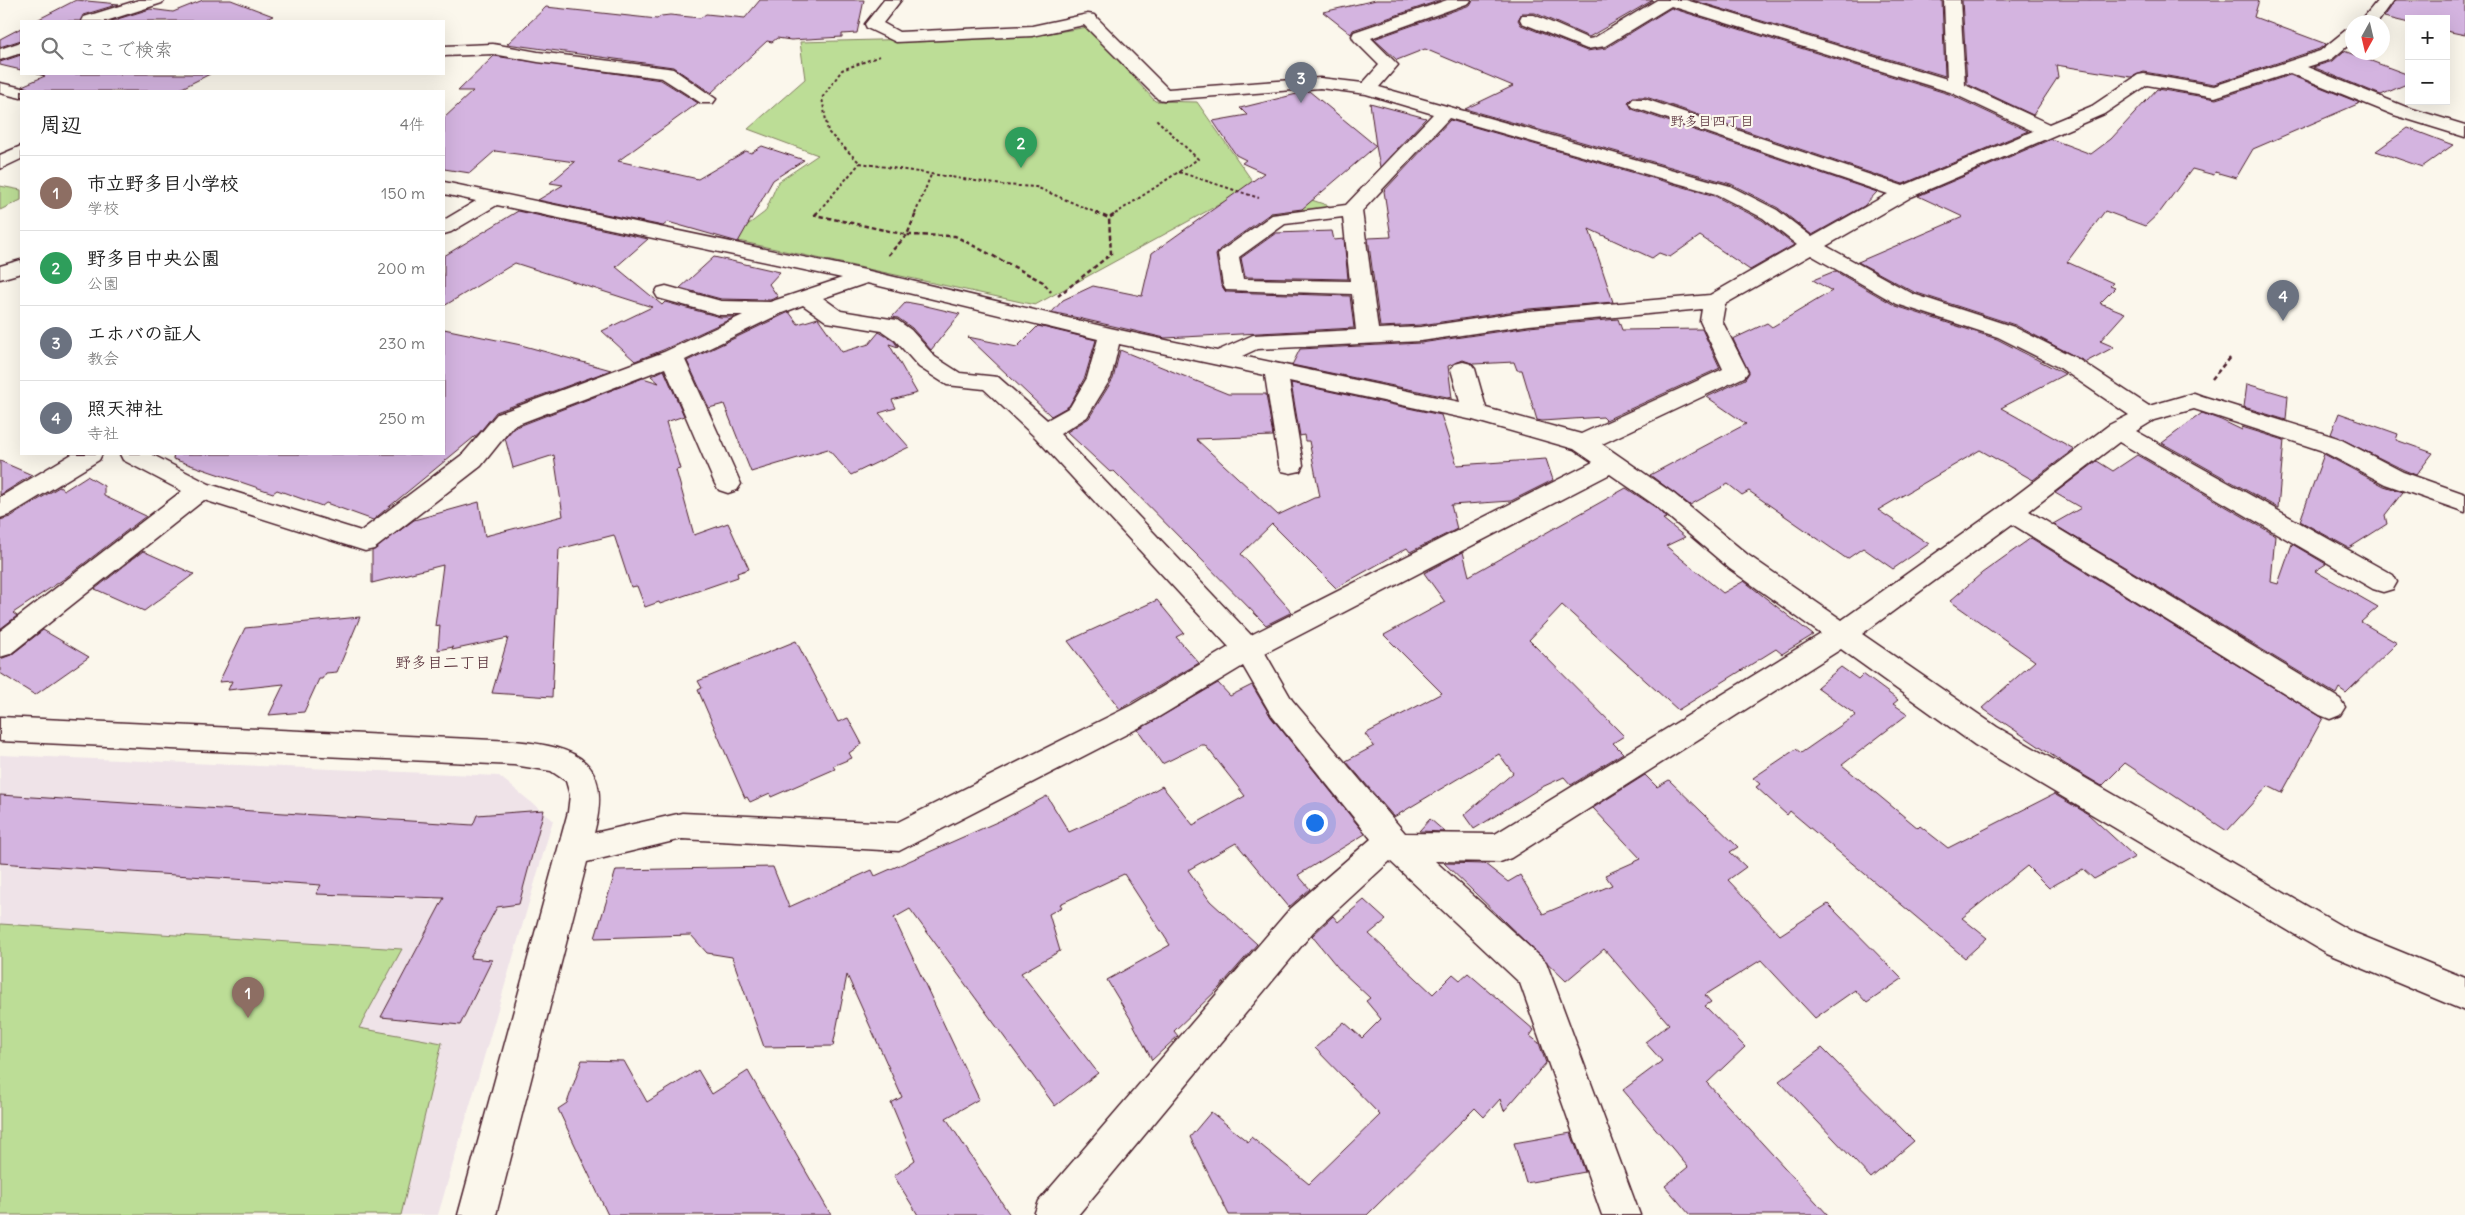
<!DOCTYPE html>
<html lang="ja">
<meta charset="utf-8">
<style>
:root{--surface:#fff;--page:#f6f6f6;--text:#222;--muted:#767676;--line:#e0e0e0;--accent:#c8321e}
body{margin:0;font-family:Delius,"Klee One",sans-serif;background:var(--page);color:var(--text)}
.controls{position:absolute;right:15px;top:15px;display:grid;overflow:hidden;border-radius:0px;box-shadow:0 5px 20px #0002}
.controls button{width:45px;height:45px;display:grid;place-items:center;padding:0;border:0;border-bottom:1px solid var(--line);background:var(--surface);color:var(--text);font:25px sans-serif}
.compass{position:absolute;left:2345px;top:15px;width:45px;height:45px;border-radius:50%;background:var(--surface);box-shadow:0 5px 20px #0002;rotate:188deg}
.you{position:absolute;left:1314px;top:822px;width:18px;height:18px;margin:-12px;border:4px solid #fff;border-radius:50%;background:#1a73e8;box-shadow:0 0 0 8px #1a73e833}
.badge{display:grid;place-items:center;width:32px;height:32px;border-radius:50%;background:var(--accent);color:#fff;font-size:16px;font-weight:700}
.pin{position:absolute;translate:-50% -41px;filter:drop-shadow(0 1px 2px #0008)}
.pin::after{content:'';position:absolute;top:26px;width:18px;height:15px;background:inherit;clip-path:polygon(0 0,100% 0,50% 100%)}
.list{margin:0;padding:0;list-style:none}
h2{display:flex;justify-content:space-between;align-items:center;height:65px;margin:0;padding:0 20px;font-size:21px}
h2 small{font-size:16px;font-weight:400;color:var(--muted)}
.list li{display:grid;grid-template-columns:32px 1fr auto;gap:15px;align-items:center;box-sizing:border-box;height:75px;padding:0 20px;border-top:1px solid var(--line)}
.list b{display:block;font-size:19px;white-space:nowrap}
.list p{margin:0;font-size:16px;white-space:nowrap;color:var(--muted)}
.list em{font-size:16px;font-style:normal;color:var(--muted)}
.icon{flex:none;width:28px;height:28px;fill:none;stroke:currentColor;stroke-width:2;stroke-linecap:round;stroke-linejoin:round}
.map{position:relative;flex:none;width:2465px;height:1215px;overflow:hidden}
.search{position:absolute;background:var(--surface);box-shadow:0 5px 20px #0002;left:20px;top:20px;width:425px;height:55px;display:flex;align-items:center;gap:12px;box-sizing:border-box;padding:0 18px;border-radius:0px;color:var(--muted);font-size:19px}
.panel{position:absolute;background:var(--surface);box-shadow:0 5px 20px #0002;left:20px;top:90px;width:425px;height:365px;border-radius:0px}
.map>svg:first-child{display:block}
.built{fill:#efe3e8}
.green{fill:#bcdd96;stroke:#837e60}
.building{fill:#d4b4e0;stroke:#4a1f2b}
.lines{fill:none;stroke-linecap:round;stroke-linejoin:round}
.minor-casing{stroke:#4a1f2b;stroke-width:3}
.path-far1{stroke:#4a1f2b;stroke-width:2;stroke-dasharray:3 2.5;stroke-linecap:butt}
.path{stroke:#4a1f2b;stroke-width:2.5;stroke-dasharray:4.5 3;stroke-linecap:butt}
.minor{fill:#fbf7ec;fill-rule:evenodd}
.labels{text-anchor:middle;stroke-width:4.5;stroke-linejoin:round;paint-order:stroke}
.far-neighbourhood-label{font-size:14px;fill:#4a1f2b;stroke:#fbf7ec}
.neighbourhood-label{font-size:16px;fill:#4a1f2b;stroke:#fbf7ec}
</style>
<div class="map">
<svg width="2465" height="1215" viewBox="0 0 2465 1215">
<rect width="100%" height="100%" fill="#fbf7ec"/>
<filter id="ink" filterUnits="userSpaceOnUse"><feTurbulence type="fractalNoise" baseFrequency=".02" numOctaves="2"/><feDisplacementMap in="SourceGraphic" scale="10" xChannelSelector="R" yChannelSelector="G"/><feConvolveMatrix kernelMatrix="1 2 1 2 8 2 1 2 1" color-interpolation-filters="sRGB"/></filter>
<g filter="url(#ink)">
<path class="built" d="M 0,755 L 499,776 L 553,820 L 438,1215 L 0,1215 Z"/>
<path class="green" d="M 1088,27 L 1155,101 L 1197,102 L 1253,182 L 1256,181 L 1344,211 L 1279,219 L 1231,198 L 1035,305 L 729,239 L 765,212 L 778,182 L 818,155 L 748,129 L 805,79 L 800,42 L 1033,36 Z
M 0,186 L 21,190 L 21,200 L 0,210 Z
M 0,924 L 402,949 L 359,1028 L 442,1043 L 401,1215 L 0,1215 Z"/>
<path class="building" d="M 76,0 L 119,4 L 83,15 L 80,21 L 35,21 Z
M 203,0 L 231,0 L 273,16 L 262,21 L 111,21 L 150,9 L 173,12 Z
M 760,0 L 864,0 L 857,33 L 842,34 L 842,37 L 791,40 L 777,38 L 772,42 L 767,41 L 711,93 L 673,67 L 507,44 L 546,7 L 657,19 L 661,16 L 670,15 L 700,18 L 706,14 L 745,18 Z
M 1376,0 L 1441,0 L 1353,30 L 1351,34 L 1323,12 Z
M 1473,0 L 1653,0 L 1589,37 L 1535,13 L 1522,13 L 1518,20 L 1521,25 L 1587,51 L 1606,48 L 1671,8 L 1949,94 L 2028,131 L 1903,184 L 1646,97 L 1633,97 L 1628,102 L 1632,109 L 1877,192 L 1864,206 L 1812,235 L 1778,208 L 1731,184 L 1465,109 L 1513,86 L 1425,49 L 1397,60 L 1374,39 L 1470,5 Z
M 1692,0 L 1942,0 L 1945,76 Z
M 1962,0 L 2259,0 L 2254,17 L 2326,44 L 2319,49 L 2214,84 L 2144,72 L 2131,77 L 2056,65 L 2058,77 L 2033,115 L 1967,84 Z
M 2396,0 L 2465,0 L 2465,35 L 2446,31 L 2446,19 L 2409,19 L 2409,23 L 2384,17 Z
M 21,28 L 21,40 L 0,47 L 0,39 Z
M 2344,51 L 2409,75 L 2409,83 L 2381,95 L 2313,67 L 2333,61 Z
M 21,55 L 21,70 L 0,65 L 0,62 Z
M 494,56 L 661,80 L 698,103 L 618,161 L 698,179 L 746,151 L 751,153 L 762,146 L 804,160 L 773,180 L 738,242 L 668,222 L 663,226 L 538,200 L 563,185 L 550,183 L 575,162 L 495,151 L 470,173 L 444,169 L 444,118 L 473,91 L 458,91 Z
M 37,74 L 210,74 L 176,91 L 31,91 L 28,88 L 22,86 L 45,76 Z
M 2290,75 L 2360,103 L 2253,149 L 2236,178 L 2215,172 L 2214,175 L 2192,169 L 2160,212 L 2145,226 L 2105,211 L 2067,262 L 2113,283 L 2110,286 L 2115,288 L 2100,303 L 2125,313 L 2100,341 L 2114,347 L 2086,362 L 2015,325 L 1914,292 L 1858,262 L 1963,217 L 1918,196 L 2051,139 L 2091,154 L 2111,139 L 2157,89 L 2216,99 Z
M 1309,91 L 1376,146 L 1370,103 L 1426,118 L 1380,167 L 1376,146 L 1302,209 L 1271,213 L 1220,249 L 1216,255 L 1221,285 L 1226,292 L 1350,296 L 1354,328 L 1165,338 L 1052,312 L 1063,300 L 1093,286 L 1142,296 L 1152,253 L 1264,173 L 1242,163 L 1246,160 L 1236,155 L 1213,121 L 1247,115 L 1240,108 Z
M 1450,120 L 1715,196 L 1762,220 L 1794,245 L 1750,270 L 1700,236 L 1670,257 L 1659,253 L 1652,258 L 1589,229 L 1613,302 L 1529,309 L 1421,325 L 1380,327 L 1368,238 L 1391,237 L 1384,191 Z
M 2408,128 L 2453,145 L 2422,167 L 2376,151 Z
M 518,211 L 648,239 L 616,267 L 662,305 L 665,302 L 720,317 L 735,317 L 663,350 L 635,361 L 602,331 L 652,307 L 515,263 L 444,306 L 444,256 Z
M 1332,231 L 1334,240 L 1344,239 L 1348,279 L 1245,277 L 1241,258 L 1276,233 Z
M 714,257 L 780,272 L 769,284 L 778,297 L 770,300 L 721,299 L 680,288 Z
M 1835,271 L 1896,306 L 1997,339 L 2065,374 L 2001,408 L 2074,449 L 2033,480 L 1980,450 L 1878,510 L 1929,544 L 1893,569 L 1863,548 L 1847,559 L 1749,491 L 1742,495 L 1728,484 L 1690,505 L 1650,475 L 1746,424 L 1707,397 L 1745,379 L 1749,373 L 1733,339 L 1767,323 L 1772,327 L 1832,291 L 1813,280 Z
M 906,302 L 922,305 L 960,314 L 931,350 L 912,328 L 898,318 L 892,317 Z
M 789,312 L 798,324 L 818,318 L 842,352 L 869,344 L 879,332 L 894,341 L 898,347 L 889,344 L 917,393 L 892,400 L 896,408 L 879,413 L 909,447 L 851,475 L 828,449 L 751,472 L 724,404 L 709,408 L 687,361 Z
M 1618,319 L 1622,330 L 1702,329 L 1720,368 L 1606,420 L 1603,417 L 1542,421 L 1537,420 L 1522,370 L 1517,370 L 1514,362 L 1474,364 L 1463,360 L 1448,366 L 1452,398 L 1292,365 L 1300,349 L 1421,343 L 1529,327 Z
M 1038,326 L 1096,340 L 1085,377 L 1069,406 L 1051,416 L 968,337 L 1017,347 Z
M 444,329 L 521,345 L 611,370 L 496,412 L 479,433 L 373,520 L 326,503 L 322,506 L 277,490 L 273,493 L 173,459 L 174,454 L 444,454 Z
M 1120,350 L 1228,394 L 1266,394 L 1273,436 L 1196,439 L 1278,515 L 1314,498 L 1320,497 L 1309,441 L 1305,441 L 1304,435 L 1300,436 L 1291,383 L 1441,415 L 1457,465 L 1546,459 L 1553,480 L 1511,501 L 1451,505 L 1457,529 L 1410,552 L 1407,548 L 1336,588 L 1272,524 L 1241,554 L 1292,612 L 1266,625 L 1114,471 L 1110,472 L 1067,432 L 1089,418 L 1113,379 Z
M 664,370 L 684,416 L 666,422 L 680,469 L 676,470 L 694,535 L 728,523 L 749,569 L 737,573 L 738,577 L 660,604 L 659,602 L 645,607 L 637,586 L 631,587 L 614,535 L 559,549 L 552,697 L 492,693 L 508,638 L 452,650 L 453,647 L 438,650 L 440,625 L 435,626 L 443,565 L 372,583 L 372,551 L 414,520 L 479,502 L 485,536 L 563,516 L 554,455 L 513,468 L 505,438 L 514,428 L 643,378 L 659,383 L 651,376 Z
M 2247,384 L 2288,396 L 2286,420 L 2244,407 Z
M 2202,413 L 2221,420 L 2242,430 L 2242,427 L 2284,440 L 2278,508 L 2162,443 Z
M 2339,413 L 2398,434 L 2396,440 L 2433,453 L 2416,475 L 2404,470 L 2331,434 Z
M 2324,454 L 2384,486 L 2403,492 L 2385,515 L 2387,524 L 2349,548 L 2300,521 Z
M 2137,455 L 2275,535 L 2271,582 L 2278,584 L 2292,544 L 2326,564 L 2315,571 L 2378,607 L 2361,622 L 2397,643 L 2346,693 L 2339,688 L 2336,694 L 2053,524 L 2081,508 L 2055,493 L 2097,461 L 2113,471 Z
M 0,461 L 32,475 L 0,495 Z
M 87,476 L 104,486 L 104,496 L 146,516 L 64,579 L 13,613 L 17,616 L 0,629 L 0,520 L 10,517 L 59,487 L 65,490 Z
M 1626,488 L 1655,507 L 1667,518 L 1663,519 L 1685,537 L 1666,546 L 1723,593 L 1744,581 L 1813,635 L 1782,654 L 1776,649 L 1678,710 L 1562,605 L 1529,640 L 1624,736 L 1613,743 L 1623,753 L 1571,785 L 1564,777 L 1542,787 L 1474,829 L 1464,815 L 1513,773 L 1499,754 L 1394,817 L 1346,761 L 1374,746 L 1365,734 L 1442,693 L 1384,635 L 1445,602 L 1424,573 L 1463,552 L 1469,576 Z
M 2031,538 L 2323,718 L 2282,793 L 2268,786 L 2227,831 L 2125,763 L 2102,786 L 2065,764 L 1982,708 L 2035,661 L 1950,601 L 1982,573 Z
M 143,551 L 194,574 L 144,611 L 95,589 Z
M 1157,600 L 1184,633 L 1176,637 L 1199,663 L 1120,709 L 1068,641 Z
M 360,617 L 337,672 L 326,673 L 322,679 L 319,679 L 304,712 L 269,715 L 284,684 L 228,690 L 232,681 L 219,682 L 245,628 Z
M 43,630 L 89,657 L 35,695 L 0,673 L 0,659 L 11,655 Z
M 796,641 L 838,722 L 848,718 L 862,744 L 849,753 L 852,758 L 833,766 L 835,769 L 771,797 L 770,793 L 750,802 L 747,797 L 745,798 L 698,690 L 702,688 L 698,681 Z
M 1841,667 L 1858,679 L 1863,674 L 1898,700 L 1893,704 L 1908,714 L 1842,765 L 1918,828 L 1920,826 L 1948,848 L 2054,794 L 2088,814 L 2135,857 L 2094,879 L 2083,869 L 2049,888 L 2027,866 L 1962,918 L 1987,938 L 1965,958 L 1790,811 L 1787,815 L 1756,787 L 1760,784 L 1753,778 L 1796,749 L 1801,753 L 1856,715 L 1817,687 Z
M 1218,683 L 1230,696 L 1252,685 L 1271,717 L 1365,834 L 1298,875 L 1310,889 L 1289,907 L 1236,843 L 1188,870 L 1210,901 L 1257,944 L 1219,988 L 1174,1031 L 1178,1036 L 1152,1060 L 1130,1018 L 1107,980 L 1170,945 L 1124,874 L 1060,904 L 1062,907 L 1049,914 L 1060,951 L 1021,973 L 1098,1073 L 1055,1106 L 910,909 L 894,918 L 979,1099 L 946,1118 L 1010,1215 L 918,1215 L 894,1176 L 915,1160 L 891,1103 L 902,1097 L 847,975 L 833,1046 L 764,1047 L 732,957 L 707,953 L 691,935 L 595,938 L 616,870 L 773,867 L 789,907 L 872,870 L 875,876 L 1006,818 L 1047,796 L 1069,832 L 1131,804 L 1162,786 L 1193,825 L 1245,796 L 1205,745 L 1201,745 L 1162,764 L 1138,730 Z
M 1645,775 L 1657,787 L 1669,780 L 1738,847 L 1730,852 L 1746,867 L 1728,880 L 1780,935 L 1828,904 L 1902,979 L 1867,1003 L 1855,990 L 1815,1018 L 1761,960 L 1705,995 L 1711,1002 L 1705,1006 L 1745,1047 L 1707,1083 L 1828,1215 L 1690,1215 L 1665,1186 L 1688,1167 L 1623,1090 L 1662,1061 L 1645,1042 L 1669,1024 L 1604,949 L 1566,981 L 1444,863 L 1485,864 L 1508,882 L 1520,875 L 1543,914 L 1612,885 L 1605,875 L 1641,859 L 1593,808 Z
M 0,795 L 473,825 L 477,815 L 544,810 L 519,904 L 497,907 L 470,958 L 492,960 L 460,1025 L 381,1017 L 444,898 L 316,894 L 321,885 L 0,863 Z
M 1430,819 L 1445,832 L 1419,831 Z
M 1364,900 L 1386,920 L 1369,934 L 1433,994 L 1453,974 L 1460,980 L 1468,973 L 1534,1030 L 1530,1036 L 1539,1043 L 1546,1063 L 1504,1111 L 1500,1099 L 1484,1117 L 1475,1108 L 1367,1215 L 1229,1215 L 1190,1137 L 1211,1112 L 1248,1142 L 1251,1137 L 1309,1184 L 1380,1115 L 1315,1048 L 1344,1022 L 1362,1038 L 1381,1019 L 1366,1001 L 1370,998 L 1340,970 L 1312,936 L 1333,916 L 1338,922 Z
M 1822,1048 L 1914,1141 L 1871,1178 L 1779,1081 Z
M 582,1060 L 624,1061 L 647,1102 L 698,1070 L 712,1094 L 748,1071 L 831,1215 L 608,1215 L 558,1109 L 567,1103 Z
M 1571,1133 L 1585,1172 L 1526,1183 L 1514,1143 Z"/>
<g class="lines">
<defs>
<path id="minor" d="M 139,0 L 164,0 L 162,3 L 106,21 L 82,21 L 84,17 Z
M 884,0 L 901,0 L 883,23 L 899,32 L 1032,26 L 1088,14 L 1094,15 L 1168,89 L 1320,78 L 1363,83 L 1379,65 L 1354,40 L 1352,36 L 1354,32 L 1447,0 L 1471,0 L 1469,3 L 1371,38 L 1398,65 L 1379,87 L 1730,186 L 1777,210 L 1812,237 L 1888,194 L 1633,107 L 1630,103 L 1633,99 L 1645,99 L 1903,186 L 2033,131 L 1950,92 L 1671,6 L 1605,46 L 1587,49 L 1522,23 L 1520,19 L 1522,15 L 1534,15 L 1589,39 L 1594,38 L 1657,0 L 1686,0 L 1947,79 L 1944,0 L 1960,0 L 1965,85 L 2049,124 L 2092,106 L 2138,75 L 2144,74 L 2214,86 L 2320,51 L 2346,30 L 2352,29 L 2352,42 L 2332,59 L 2307,67 L 2406,107 L 2465,125 L 2465,137 L 2394,115 L 2290,73 L 2215,97 L 2147,85 L 2104,114 L 1911,197 L 1826,246 L 1913,294 L 2014,327 L 2076,358 L 2149,406 L 2194,393 L 2202,396 L 2338,438 L 2403,472 L 2465,494 L 2465,512 L 2385,484 L 2320,450 L 2194,409 L 2154,420 L 2136,431 L 2393,575 L 2397,582 L 2393,589 L 2383,592 L 2373,589 L 2119,442 L 2029,511 L 2340,699 L 2345,707 L 2340,715 L 2330,719 L 2320,715 L 2012,524 L 1862,634 L 1997,727 L 2350,931 L 2465,978 L 2465,1011 L 2326,953 L 1975,745 L 1841,649 L 1511,858 L 1500,862 L 1435,861 L 1546,962 L 1640,1215 L 1602,1215 L 1520,983 L 1390,861 L 1313,932 L 1078,1215 L 1034,1215 L 1039,1201 L 1289,910 L 1371,839 L 1272,716 L 1243,666 L 1152,721 L 899,851 L 682,839 L 587,862 L 496,1215 L 458,1215 L 568,812 L 570,795 L 566,781 L 551,771 L 514,765 L 0,741 L 0,717 L 514,741 C 578,747 613,761 594,833 L 682,813 L 896,823 L 1132,705 L 1229,647 L 1036,438 L 984,389 L 947,385 L 919,367 L 895,340 L 882,331 L 827,322 L 803,305 L 782,313 L 685,360 L 741,484 L 737,490 L 728,493 L 719,490 L 715,484 L 665,368 L 513,426 L 481,466 L 374,549 L 365,551 L 204,500 L 10,654 L 0,657 L 0,631 L 182,491 L 123,460 L 120,454 L 151,454 L 209,484 L 361,531 L 463,454 L 497,414 L 664,352 L 743,315 L 720,315 L 658,298 L 655,293 L 658,288 L 666,286 L 721,301 L 770,302 L 842,278 L 497,205 L 451,232 L 444,234 L 444,220 L 476,201 L 444,194 L 444,182 L 865,270 L 1110,328 L 1217,351 L 1253,335 L 1356,330 L 1352,294 L 1226,290 L 1223,285 L 1218,255 L 1221,251 L 1272,215 L 1346,205 L 1433,114 L 1366,94 L 1320,88 L 1164,100 L 1158,99 L 1084,25 L 1032,36 L 896,42 L 867,28 L 865,24 ZM 1449,118 L 1716,194 L 1763,218 L 1797,245 L 1710,295 L 1529,311 L 1421,327 L 1378,329 L 1362,211 ZM 1343,217 L 1350,281 L 1243,279 L 1239,257 L 1285,224 ZM 1811,255 L 1897,304 L 1998,337 L 2060,368 L 2129,415 L 2109,425 L 2002,506 L 1842,620 L 1748,555 L 1674,494 L 1602,444 L 1744,377 L 1748,372 L 1722,321 L 1725,304 ZM 867,283 L 1098,339 L 1087,378 L 1070,407 L 1047,420 L 998,377 L 960,373 L 935,357 L 911,330 L 897,320 L 841,311 L 823,298 ZM 1702,309 L 1700,321 L 1723,369 L 1581,434 L 1486,408 L 1475,369 L 1471,364 L 1463,362 L 1455,364 L 1451,369 L 1460,402 L 1242,356 L 1257,349 L 1421,341 L 1529,325 ZM 1119,344 L 1265,375 L 1279,465 L 1282,471 L 1291,473 L 1300,471 L 1303,465 L 1289,381 L 1473,420 L 1574,449 L 1593,462 L 1251,635 L 1060,434 L 1087,417 L 1111,378 ZM 1610,474 L 1656,506 L 1730,569 L 1821,634 L 1495,834 L 1405,833 L 1292,700 L 1265,653 Z
M 2378,0 L 2394,0 L 2378,22 L 2360,22 Z
M 21,42 L 21,53 L 0,60 L 0,49 Z
M 493,44 L 538,52 L 667,68 L 673,69 L 716,99 L 713,103 L 701,103 L 662,78 L 538,62 L 493,54 L 444,56 L 444,46 Z
M 0,83 L 27,89 L 29,91 L 21,91 L 21,98 L 0,93 Z
M 21,146 L 21,159 L 0,169 L 0,155 Z
M 21,260 L 21,273 L 0,279 L 0,266 Z
M 72,454 L 102,454 L 99,460 L 9,515 L 0,518 L 0,497 Z"/>
</defs>
<use href="#minor" class="minor-casing"/>
<path class="path-far1" d="M 880,56 L 842,70 L 822,98 L 828,132 L 860,163 L 1002,185 L 1036,187 L 1099,214
M 1179,172 L 1259,198
M 816,214 L 860,163
M 915,214 L 931,175
M 1115,214 L 1198,159 L 1156,119"/>
<path class="path" d="M 817,213 L 815,215 L 907,235 L 955,236 L 1043,282 L 1051,292
M 1096,213 L 1109,218
M 888,255 L 907,235 L 916,213
M 1058,296 L 1111,254 L 1109,218 L 1117,213
M 2212,379 L 2230,357"/>
<use href="#minor" class="minor"/>
</g>
</g>
<g class="labels">
<g class="far-neighbourhood-label">
<text x="1712" y="126">野多目四丁目</text>
</g>
<g class="neighbourhood-label">
<text x="443" y="668">野多目二丁目</text>
</g>
</g>
</svg>
<div class="controls">
<button>+</button>
<button>−</button>
</div>
<svg class="compass" viewBox="-18 -18 36 36"><path d="M0-13l5 13h-10z" fill="#e53935"/><path d="M0 13l5-13h-10z" fill="#767676"/></svg>
<div class="you"></div>
<div class="pin badge" style="left:248px;top:1018px;background:#8d6e63">1</div>
<div class="pin badge" style="left:1021px;top:168px;background:#2e9e5b">2</div>
<div class="pin badge" style="left:1301px;top:103px;background:#6b7280">3</div>
<div class="pin badge" style="left:2283px;top:321px;background:#6b7280">4</div>
<div class="search"><svg class="icon" aria-label="search" viewBox="0 0 24 24"><circle cx="10" cy="10" r="6"/><path d="M15 15l6 6"/></svg>ここで検索</div>
<section class="panel">
<h2>周辺<small>4件</small></h2>
<ul class="list">
<li><span class="badge" style="background:#8d6e63">1</span><div><b>市立野多目小学校</b><p>学校</p></div><em>150 m</em></li>
<li><span class="badge" style="background:#2e9e5b">2</span><div><b>野多目中央公園</b><p>公園</p></div><em>200 m</em></li>
<li><span class="badge" style="background:#6b7280">3</span><div><b>エホバの証人</b><p>教会</p></div><em>230 m</em></li>
<li><span class="badge" style="background:#6b7280">4</span><div><b>照天神社</b><p>寺社</p></div><em>250 m</em></li>
</ul>
</section>
</div>
